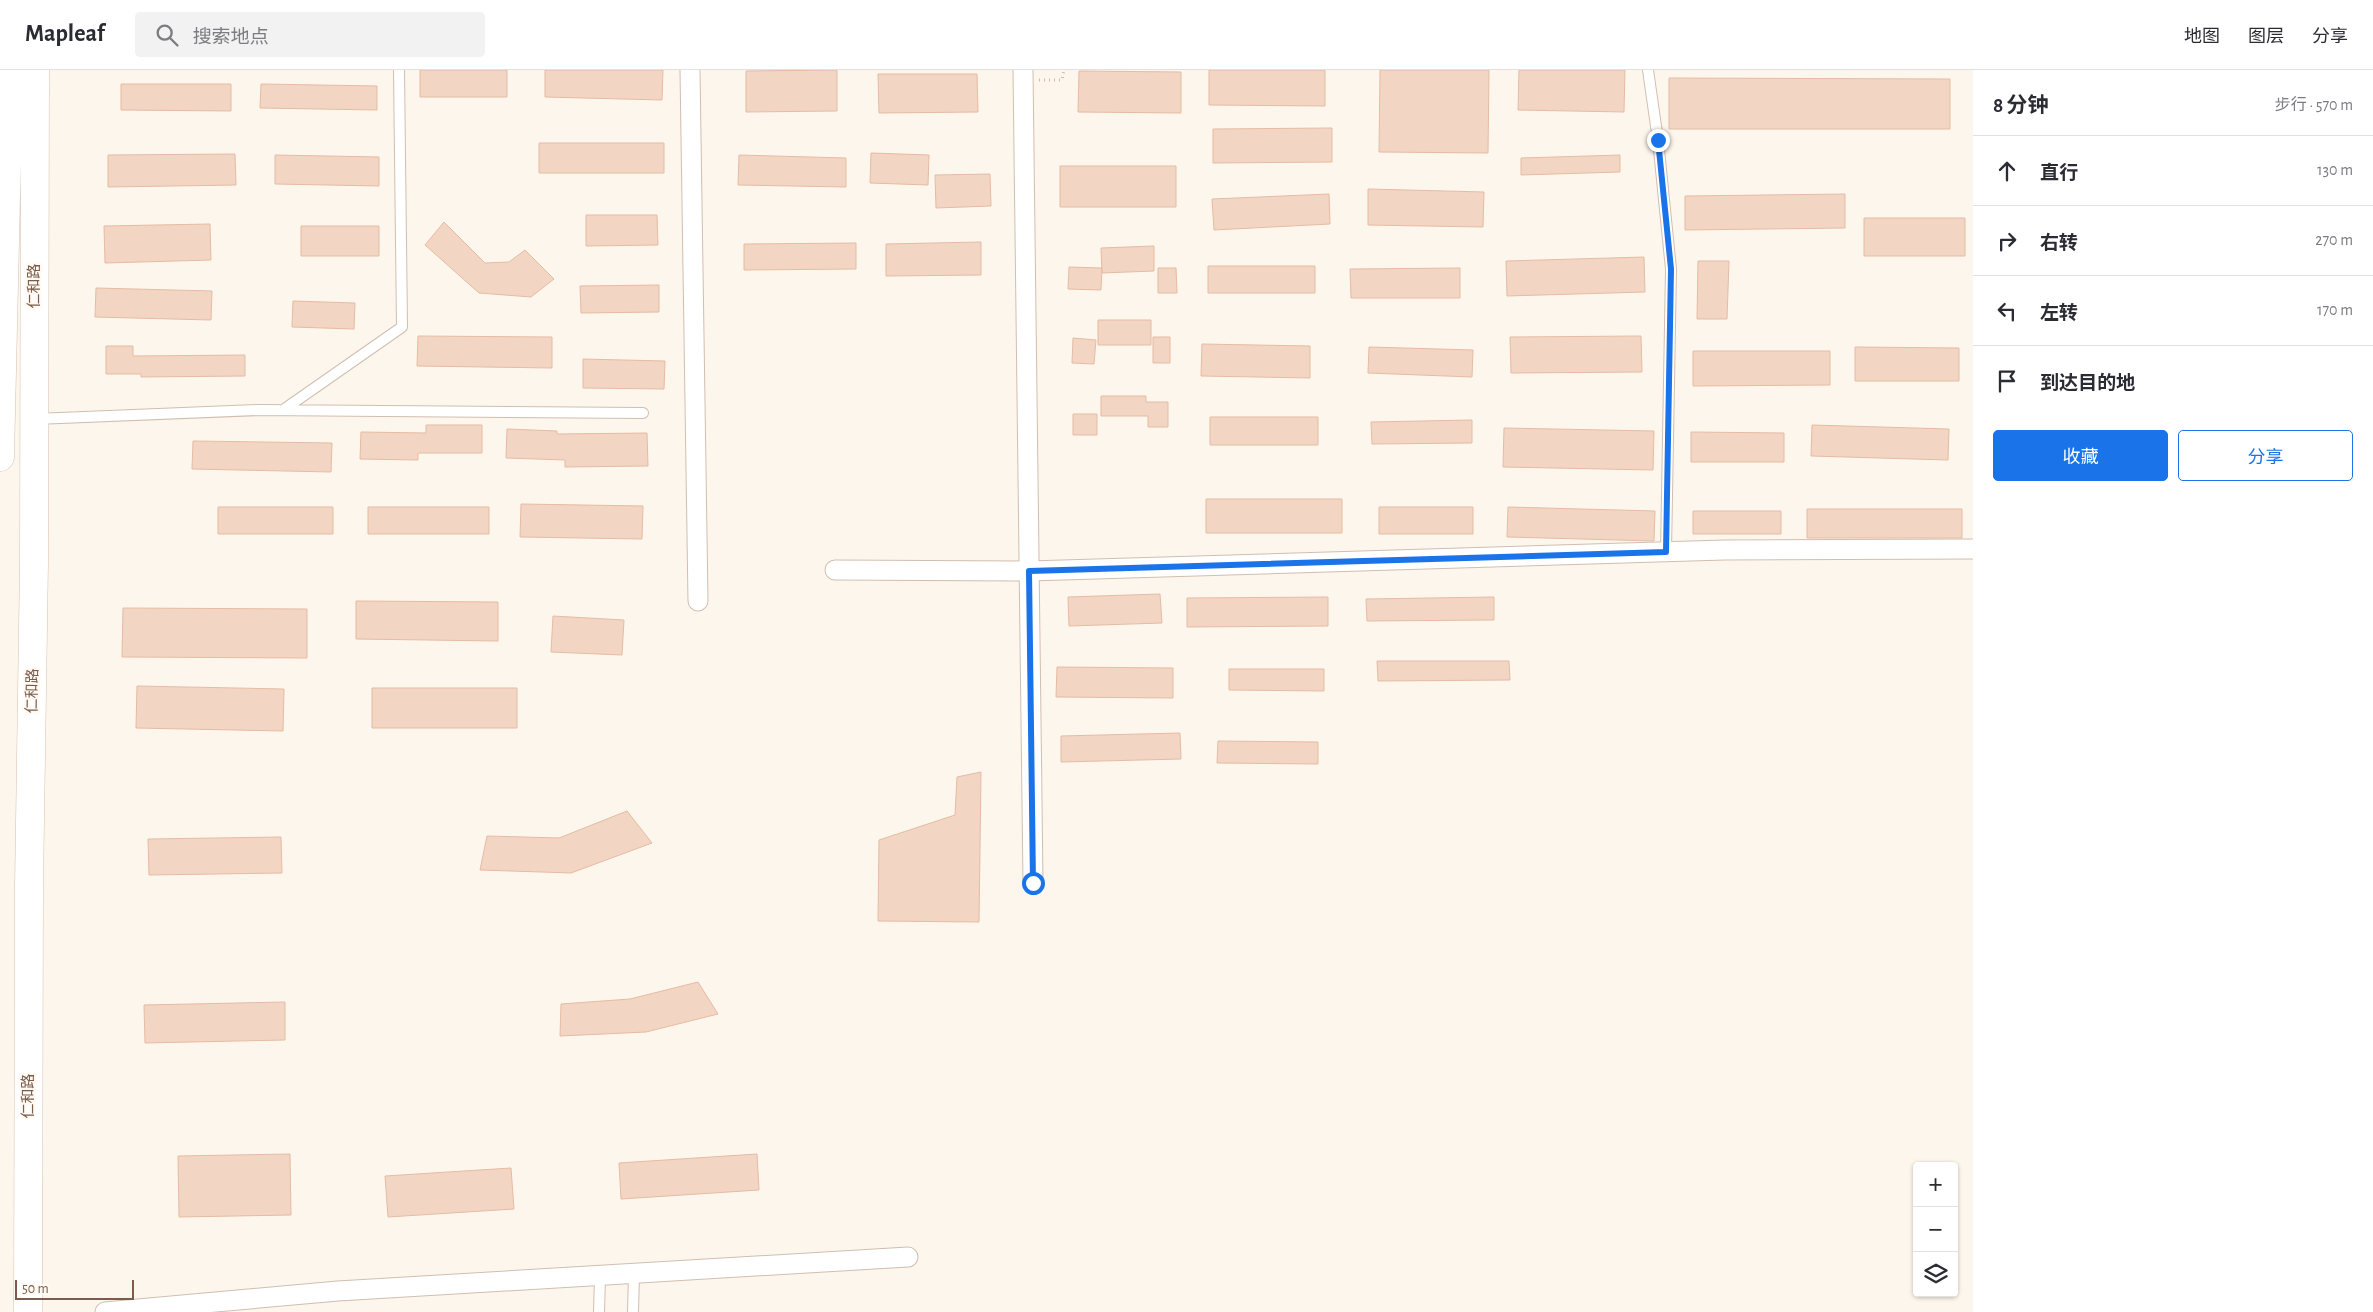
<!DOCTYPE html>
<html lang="zh">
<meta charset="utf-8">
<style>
:root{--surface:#fff;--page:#f2f2f3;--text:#2b2b33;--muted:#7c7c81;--line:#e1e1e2;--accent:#1a73e8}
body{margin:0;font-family:"Alegreya Sans","Noto Sans SC",sans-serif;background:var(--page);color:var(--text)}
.controls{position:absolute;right:15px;bottom:15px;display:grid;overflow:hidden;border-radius:5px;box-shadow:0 1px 4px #0004}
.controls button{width:45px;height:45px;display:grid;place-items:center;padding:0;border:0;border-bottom:1px solid var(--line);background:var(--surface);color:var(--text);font:25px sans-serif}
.scale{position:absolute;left:15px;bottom:12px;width:119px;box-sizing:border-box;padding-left:5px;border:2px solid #7a5c4d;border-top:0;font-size:14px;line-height:18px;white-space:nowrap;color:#7a5c4d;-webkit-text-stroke:4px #fffaf3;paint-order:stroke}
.stop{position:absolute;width:15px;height:15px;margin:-11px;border:4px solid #1a73e8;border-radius:50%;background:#fff}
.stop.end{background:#1a73e8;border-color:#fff;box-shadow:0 1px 5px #0008}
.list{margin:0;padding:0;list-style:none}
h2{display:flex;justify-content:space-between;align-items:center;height:65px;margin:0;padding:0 20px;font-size:21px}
h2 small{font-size:16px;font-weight:400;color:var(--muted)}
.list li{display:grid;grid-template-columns:32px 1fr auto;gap:15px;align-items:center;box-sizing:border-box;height:70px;padding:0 20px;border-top:1px solid var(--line)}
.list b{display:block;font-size:19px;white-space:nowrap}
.list em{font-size:16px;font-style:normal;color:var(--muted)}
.actions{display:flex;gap:10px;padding:15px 20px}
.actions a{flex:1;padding:11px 0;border:1px solid var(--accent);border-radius:5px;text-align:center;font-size:18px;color:var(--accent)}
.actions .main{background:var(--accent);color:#fff}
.icon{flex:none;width:28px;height:28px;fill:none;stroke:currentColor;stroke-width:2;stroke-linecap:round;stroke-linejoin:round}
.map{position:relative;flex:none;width:1973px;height:1242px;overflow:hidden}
header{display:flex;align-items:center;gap:30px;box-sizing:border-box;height:70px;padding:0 25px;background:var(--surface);border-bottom:1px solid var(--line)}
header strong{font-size:24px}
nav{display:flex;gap:28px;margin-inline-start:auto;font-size:18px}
.search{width:350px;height:45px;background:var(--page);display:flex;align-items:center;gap:12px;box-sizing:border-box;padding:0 18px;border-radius:5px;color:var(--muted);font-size:19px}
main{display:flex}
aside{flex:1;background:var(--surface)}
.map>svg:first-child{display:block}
.building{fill:#f3d5c3;stroke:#e6bba3}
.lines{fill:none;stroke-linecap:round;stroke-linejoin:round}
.service-casing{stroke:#d1beb0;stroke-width:12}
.minor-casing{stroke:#d1beb0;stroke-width:21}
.secondary-casing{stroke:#d6c0b0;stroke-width:29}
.path{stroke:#d9b8a5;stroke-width:3;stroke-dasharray:1 4;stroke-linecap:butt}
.service{stroke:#fff;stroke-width:10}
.minor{stroke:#fff;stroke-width:19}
.secondary{stroke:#fff;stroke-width:28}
.route{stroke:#1a73e8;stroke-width:6}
.labels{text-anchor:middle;stroke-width:5;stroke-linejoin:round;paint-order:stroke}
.street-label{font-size:15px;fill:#7a5c4d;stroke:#fffaf3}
</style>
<header>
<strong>Mapleaf</strong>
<div class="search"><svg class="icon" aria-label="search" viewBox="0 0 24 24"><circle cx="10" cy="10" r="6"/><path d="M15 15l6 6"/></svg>搜索地点</div>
<nav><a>地图</a><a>图层</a><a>分享</a></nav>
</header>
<main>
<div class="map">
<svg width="1973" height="1242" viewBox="0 0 1973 1242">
<rect width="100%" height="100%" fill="#fdf6ec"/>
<path class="building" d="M 420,0 L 507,0 L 507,27 L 420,27 Z
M 545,0 L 663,0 L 662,30 L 545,27 Z
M 837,0 L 837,41 L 746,42 L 746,1 Z
M 1209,0 L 1325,0 L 1325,36 L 1209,35 Z
M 1380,0 L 1489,0 L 1488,83 L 1379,82 Z
M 1519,0 L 1625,0 L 1624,42 L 1518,40 Z
M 1079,1 L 1181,2 L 1181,43 L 1078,42 Z
M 878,4 L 977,4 L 978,42 L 879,43 Z
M 1669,8 L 1950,9 L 1950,59 L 1669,59 Z
M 121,14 L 231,14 L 231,41 L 121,40 Z
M 261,14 L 377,16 L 377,40 L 260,38 Z
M 1332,58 L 1332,92 L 1213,93 L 1213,59 Z
M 539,73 L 664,73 L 664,103 L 539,103 Z
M 871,83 L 929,85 L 928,115 L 870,113 Z
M 235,84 L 236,115 L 108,117 L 108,85 Z
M 275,85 L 379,87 L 379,116 L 275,114 Z
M 739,85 L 846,88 L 846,117 L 738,115 Z
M 1620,85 L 1620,102 L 1521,105 L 1521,88 Z
M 1060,96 L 1176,96 L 1176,137 L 1060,137 Z
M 990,104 L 991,136 L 936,138 L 935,105 Z
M 1368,119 L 1484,122 L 1483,157 L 1368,155 Z
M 1329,124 L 1330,154 L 1214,160 L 1212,129 Z
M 1845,124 L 1845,158 L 1685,160 L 1685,126 Z
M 586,145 L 657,145 L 658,175 L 586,176 Z
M 1864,148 L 1965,148 L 1965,186 L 1864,186 Z
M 444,152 L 485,193 L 509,192 L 525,180 L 554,209 L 531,227 L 479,223 L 425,175 Z
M 210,154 L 211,190 L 105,193 L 104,156 Z
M 301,156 L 379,156 L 379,186 L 301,186 Z
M 981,172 L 981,205 L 886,206 L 886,174 Z
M 856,173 L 856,199 L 744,200 L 744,174 Z
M 1154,176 L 1154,201 L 1102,203 L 1101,178 Z
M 1644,187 L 1645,222 L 1507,226 L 1506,191 Z
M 1698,191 L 1729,191 L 1727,249 L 1697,249 Z
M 1208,196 L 1315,196 L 1315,223 L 1208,223 Z
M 1069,197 L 1102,198 L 1101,220 L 1068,219 Z
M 1158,198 L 1176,198 L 1177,223 L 1158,223 Z
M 1460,198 L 1460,228 L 1351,228 L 1350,199 Z
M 659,215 L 659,242 L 581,243 L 580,216 Z
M 96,218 L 212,221 L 211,250 L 95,247 Z
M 293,231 L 355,233 L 354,259 L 292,257 Z
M 1098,250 L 1151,250 L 1151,275 L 1098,275 Z
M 418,266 L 552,267 L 552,298 L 417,296 Z
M 1641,266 L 1642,302 L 1511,303 L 1510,267 Z
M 1153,267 L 1170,267 L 1170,293 L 1153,293 Z
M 1073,268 L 1096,270 L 1094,294 L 1072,293 Z
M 1202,274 L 1310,276 L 1310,308 L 1201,306 Z
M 106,276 L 133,276 L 133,286 L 245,285 L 245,306 L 141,307 L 141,304 L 106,304 Z
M 1369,277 L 1473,280 L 1472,307 L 1368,303 Z
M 1855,277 L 1959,278 L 1959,311 L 1855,311 Z
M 1693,281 L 1830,281 L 1830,315 L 1693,316 Z
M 583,289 L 665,291 L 664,319 L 583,318 Z
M 1101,326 L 1146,326 L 1146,332 L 1168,332 L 1168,357 L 1148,357 L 1148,346 L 1101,346 Z
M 1073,344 L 1097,344 L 1097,365 L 1073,365 Z
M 1210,347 L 1318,347 L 1318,375 L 1210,375 Z
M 1472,350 L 1472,373 L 1372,374 L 1371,352 Z
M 426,355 L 482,355 L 482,383 L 418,383 L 418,390 L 360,389 L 361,362 L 426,363 Z
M 1812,355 L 1949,359 L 1948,390 L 1811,386 Z
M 1504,358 L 1654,361 L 1653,400 L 1503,397 Z
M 507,359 L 557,361 L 557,364 L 647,363 L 648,396 L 565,397 L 565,390 L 506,388 Z
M 1691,362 L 1784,363 L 1784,392 L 1691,392 Z
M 193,371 L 332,373 L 331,402 L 192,399 Z
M 1206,429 L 1342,429 L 1342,463 L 1206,463 Z
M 521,434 L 643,436 L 642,469 L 520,467 Z
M 218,437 L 333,437 L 333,464 L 218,464 Z
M 368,437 L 489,437 L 489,464 L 368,464 Z
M 1379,437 L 1473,437 L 1473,464 L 1379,464 Z
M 1508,437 L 1655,441 L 1654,471 L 1507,467 Z
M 1807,439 L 1962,439 L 1962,468 L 1807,468 Z
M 1693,441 L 1781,441 L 1781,464 L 1693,464 Z
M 1160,524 L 1162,553 L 1069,556 L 1068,527 Z
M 1328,527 L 1328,556 L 1187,557 L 1187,528 Z
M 1494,527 L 1494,550 L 1367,551 L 1366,529 Z
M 356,531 L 498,532 L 498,571 L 356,569 Z
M 123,538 L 307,539 L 307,588 L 122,587 Z
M 553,546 L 624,550 L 622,585 L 551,582 Z
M 1377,591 L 1509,591 L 1510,610 L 1378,611 Z
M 1057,597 L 1173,598 L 1173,628 L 1056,627 Z
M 1229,599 L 1324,599 L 1324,621 L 1229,620 Z
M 137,616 L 284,619 L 283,661 L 136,658 Z
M 372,618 L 517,618 L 517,658 L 372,658 Z
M 1180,663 L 1181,689 L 1061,692 L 1061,666 Z
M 1218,671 L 1318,672 L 1318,694 L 1217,693 Z
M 981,702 L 979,852 L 878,851 L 879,770 L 955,745 L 957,707 Z
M 627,741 L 652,773 L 571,803 L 480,800 L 487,766 L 559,768 Z
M 281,767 L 282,803 L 149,805 L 148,769 Z
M 698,912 L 718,944 L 646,962 L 560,966 L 561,934 L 630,929 Z
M 285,932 L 285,970 L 145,973 L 144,935 Z
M 290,1084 L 291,1145 L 179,1147 L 178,1086 Z
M 757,1084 L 759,1120 L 621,1129 L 619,1093 Z
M 511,1098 L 514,1139 L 388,1147 L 385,1106 Z"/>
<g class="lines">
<defs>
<path id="service" d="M 1648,0 L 1658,70 L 1671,199 L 1666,482
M 283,340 L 402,257 L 399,0
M 35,349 L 259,340 L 643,343
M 599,1242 L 600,1207
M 633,1242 L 634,1204"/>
<path id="minor" d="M 690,0 L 698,531
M 1023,0 L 1033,813
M 835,500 L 1029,501 L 1724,480 L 1973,479
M 105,1242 L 338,1221 L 908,1187"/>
<path id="secondary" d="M 0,387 L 9,0
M 28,1242 L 29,817 L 34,493 L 35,0"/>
</defs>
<use href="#service" class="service-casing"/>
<use href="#minor" class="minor-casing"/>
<use href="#secondary" class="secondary-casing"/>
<path class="path" d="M 1039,10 L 1062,10 L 1064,0"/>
<use href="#service" class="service"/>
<use href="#minor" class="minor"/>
<use href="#secondary" class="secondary"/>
</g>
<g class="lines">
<path class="route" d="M 1033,813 L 1029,501 L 1666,482 L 1671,199 L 1658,70"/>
</g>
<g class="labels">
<g class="street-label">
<text transform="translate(34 216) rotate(-90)" y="5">仁和路</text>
<text transform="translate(32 621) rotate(-89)" y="5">仁和路</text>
<text transform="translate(28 1026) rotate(-90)" y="5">仁和路</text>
</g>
</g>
</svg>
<div class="controls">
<button>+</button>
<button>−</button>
<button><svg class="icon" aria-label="layers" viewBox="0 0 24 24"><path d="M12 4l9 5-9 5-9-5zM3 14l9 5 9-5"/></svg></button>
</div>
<div class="scale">50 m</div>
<div class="stop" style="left:1033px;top:813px"></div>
<div class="stop end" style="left:1658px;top:70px"></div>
</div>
<aside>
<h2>8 分钟<small>步行 · 570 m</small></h2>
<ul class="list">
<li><svg class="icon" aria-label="ahead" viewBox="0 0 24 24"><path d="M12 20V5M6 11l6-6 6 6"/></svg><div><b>直行</b></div><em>130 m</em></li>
<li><svg class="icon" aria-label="right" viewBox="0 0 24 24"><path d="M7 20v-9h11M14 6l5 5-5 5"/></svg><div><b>右转</b></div><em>270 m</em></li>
<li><svg class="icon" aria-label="left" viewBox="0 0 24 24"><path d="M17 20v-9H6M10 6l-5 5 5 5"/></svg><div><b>左转</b></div><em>170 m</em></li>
<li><svg class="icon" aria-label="arrive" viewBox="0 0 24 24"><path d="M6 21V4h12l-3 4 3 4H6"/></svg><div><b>到达目的地</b></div></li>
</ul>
<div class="actions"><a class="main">收藏</a><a>分享</a></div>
</aside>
</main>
